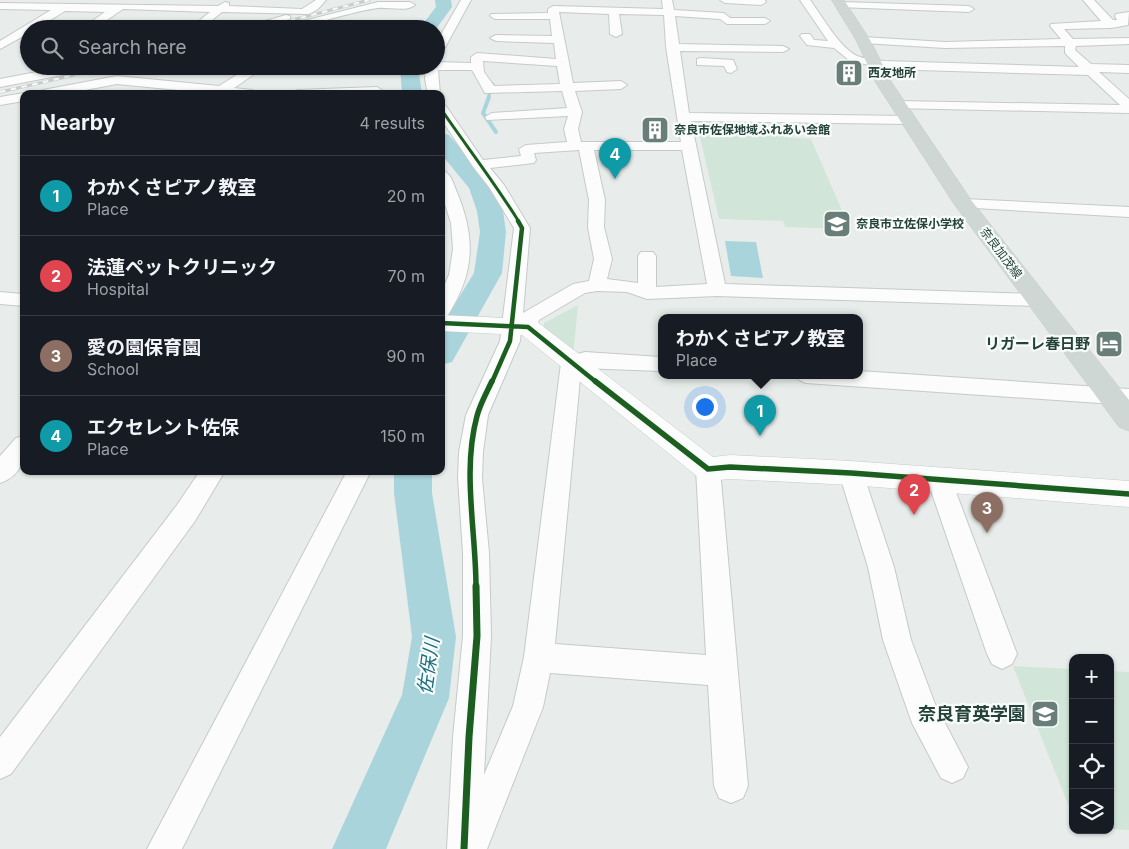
<!DOCTYPE html>
<meta charset="utf-8">
<style>
:root{--surface:#171b24;--page:#20242c;--text:#f1f3f6;--muted:#9ea1a6;--line:#363941;--accent:#697e78}
body{margin:0;font-family:Inter,"Noto Sans JP",sans-serif;background:var(--page);color:var(--text)}
.controls{position:absolute;right:15px;bottom:15px;display:grid;overflow:hidden;border-radius:10px;box-shadow:0 1px 4px #0004}
.controls button{width:45px;height:45px;display:grid;place-items:center;padding:0;border:0;border-bottom:1px solid var(--line);background:var(--surface);color:var(--text);font:25px sans-serif}
.you{position:absolute;left:704px;top:406px;width:18px;height:18px;margin:-12px;border:4px solid #fff;border-radius:50%;background:#1a73e8;box-shadow:0 0 0 8px #1a73e833}
.badge{display:grid;place-items:center;width:32px;height:32px;border-radius:50%;background:var(--accent);color:#fff;font-size:16px;font-weight:700}
.pin{position:absolute;translate:-50% -41px;filter:drop-shadow(0 1px 2px #0008)}
.pin::after{content:'';position:absolute;top:26px;width:18px;height:15px;background:inherit;clip-path:polygon(0 0,100% 0,50% 100%)}
.popup{position:absolute;left:658px;top:314px;width:205px;height:65px;box-sizing:border-box;display:grid;place-content:center;border-radius:10px;background:var(--surface);filter:drop-shadow(0 1px 4px #0005);font-size:16px;white-space:nowrap;color:var(--muted)}
.popup b{font-size:19px;color:var(--text)}
.popup::after{content:'';position:absolute;left:50%;top:100%;margin-left:-10px;border:10px solid transparent;border-top-color:var(--surface)}
.list{margin:0;padding:0;list-style:none}
h2{display:flex;justify-content:space-between;align-items:center;height:65px;margin:0;padding:0 20px;font-size:21px}
h2 small{font-size:16px;font-weight:400;color:var(--muted)}
.list li{display:grid;grid-template-columns:32px 1fr auto;gap:15px;align-items:center;box-sizing:border-box;height:80px;padding:0 20px;border-top:1px solid var(--line)}
.list b{display:block;font-size:19px;white-space:nowrap}
.list p{margin:0;font-size:16px;white-space:nowrap;color:var(--muted)}
.list em{font-size:16px;font-style:normal;color:var(--muted)}
.icon{flex:none;width:28px;height:28px;fill:none;stroke:currentColor;stroke-width:2;stroke-linecap:round;stroke-linejoin:round}
.map{position:relative;flex:none;width:1129px;height:849px;overflow:hidden}
.search{position:absolute;background:var(--surface);box-shadow:0 1px 4px #0004;left:20px;top:20px;width:425px;height:55px;display:flex;align-items:center;gap:12px;box-sizing:border-box;padding:0 18px;border-radius:28px;color:var(--muted);font-size:19px}
.panel{position:absolute;background:var(--surface);box-shadow:0 1px 4px #0004;left:20px;top:90px;width:425px;height:385px;border-radius:10px}
.map>svg:first-child{display:block}
.green{fill:#d1e6d8}
.water{fill:#a9d4db}
.lines{fill:none;stroke-linecap:round;stroke-linejoin:round}
.stream-far1{stroke:#a9d4db;stroke-width:3}
.stream{stroke:#a9d4db;stroke-width:4}
.river{fill:#a9d4db;fill-rule:evenodd}
.street-casing{stroke:#c5cac8;stroke-width:2}
.secondary-casing{stroke:#c3cbc8;stroke-width:1}
.primary-casing{stroke:#c3ccc9;stroke-width:1}
.street{fill:#fcfcfc;fill-rule:evenodd}
.secondary{fill:#fcfcfc;fill-rule:evenodd}
.primary{fill:#cfd7d5;fill-rule:evenodd}
.rail-casing{stroke:#c9cdcc;stroke-width:3}
.rail{stroke:#f7fbf9;stroke-width:2;stroke-dasharray:5.5;stroke-linecap:butt}
.cycleway-far3-casing{stroke:#f7fbf9;stroke-width:5}
.cycleway-far2-casing{stroke:#f7fbf9;stroke-width:7}
.cycleway-far1-casing{stroke:#f7fbf9;stroke-width:9}
.cycleway-casing{stroke:#f7fbf9;stroke-width:10}
.cycleway-far3{stroke:#1b5e20;stroke-width:3}
.cycleway-far2{stroke:#1b5e20;stroke-width:4.5}
.cycleway-far1{stroke:#1b5e20;stroke-width:5.5}
.cycleway{stroke:#1b5e20;stroke-width:7}
.labels{text-anchor:middle;stroke-width:4.5;stroke-linejoin:round;paint-order:stroke}
.far-poi-label{font-size:12px;font-weight:bold;fill:#24423a;stroke:#f7fbf9;text-anchor:start}
.far-street-label{font-size:12px;fill:#24423a;stroke:#f7fbf9}
.poi-label{font-size:15px;font-weight:bold;fill:#24423a;stroke:#f7fbf9;text-anchor:end}
.near-poi-label{font-size:18px;font-weight:bold;fill:#24423a;stroke:#f7fbf9;text-anchor:end}
.near-water-label{font-size:19px;font-style:italic;fill:#1c6f80;stroke:#f7fbf9}
</style>
<div class="map">
<svg width="1129" height="849" viewBox="0 0 1129 849">
<rect width="100%" height="100%" fill="#e8edeb"/>
<path class="green" d="M 697,124 L 778,126 L 783,137 L 811,139 L 850,229 L 785,227 L 783,221 L 719,219 Z
M 578,305 L 573,357 L 544,335 L 544,323 Z
M 1013,666 L 1073,669 L 1073,817 Z
M 1110,671 L 1129,672 L 1129,830 L 1110,829 Z"/>
<path class="water" d="M 725,241 L 756,242 L 763,278 L 731,276 Z"/>
<g class="lines">
<path class="stream-far1" d="M 488,98 L 493,84"/>
<path class="stream" d="M 489,97 L 483,113 L 496,132"/>
<path class="river" d="M 435,0 L 451,0 L 452,7 L 436,29 L 419,29 L 436,7 Z
M 400,66 L 418,66 L 422,94 L 402,94 Z
M 441,133 L 449,135 L 493,187 L 503,211 L 506,232 L 502,273 L 452,362 L 441,365 L 441,327 L 474,273 L 480,232 L 477,211 L 469,188 L 441,154 Z
M 394,471 L 432,471 L 432,493 L 456,637 L 449,698 L 386,849 L 332,849 L 402,695 L 412,637 L 394,493 Z"/>
<defs>
<path id="street" d="M 316,0 L 326,0 L 318,9 L 309,14 L 222,12 L 201,29 L 189,29 L 210,12 L 123,9 L 94,29 L 81,29 L 105,12 L 65,11 L 36,29 L 29,29 L 29,33 L 0,49 L 0,41 L 51,10 L 0,9 L 0,3 L 218,6 L 225,2 L 229,3 L 229,6 L 302,9 Z
M 461,0 L 471,0 L 442,53 L 436,56 L 436,43 Z
M 662,0 L 672,0 L 674,10 L 724,13 L 730,18 L 765,18 L 770,21 L 765,24 L 727,24 L 720,19 L 675,16 L 679,44 L 783,46 L 789,49 L 783,52 L 680,51 L 689,113 L 908,116 L 915,120 L 908,124 L 691,121 L 725,284 L 1037,294 L 1044,296 L 1046,300 L 1044,304 L 1037,306 L 717,296 L 647,299 L 627,292 L 597,291 L 585,293 L 539,320 L 535,332 L 528,334 L 521,331 L 520,341 L 488,415 L 483,452 L 482,478 L 489,553 L 491,636 L 484,775 L 513,706 L 524,657 L 561,363 L 564,358 L 585,352 L 661,357 L 661,371 L 581,368 L 555,644 L 706,655 L 696,469 L 700,462 L 708,459 L 716,462 L 720,469 L 748,786 L 743,798 L 731,803 L 719,798 L 714,786 L 708,685 L 550,673 L 543,707 L 487,849 L 447,849 L 453,737 L 463,636 L 463,553 L 458,478 L 459,452 L 466,415 L 500,341 L 514,228 L 489,187 L 474,168 L 441,119 L 441,105 L 446,106 L 483,160 L 521,156 L 519,149 L 526,145 L 567,142 L 564,129 L 568,116 L 487,120 L 485,117 L 492,113 L 567,108 L 562,91 L 485,93 L 472,70 L 438,70 L 440,94 L 428,94 L 425,79 L 426,66 L 436,66 L 438,62 L 471,63 L 471,57 L 477,53 L 556,59 L 554,43 L 496,41 L 490,38 L 496,35 L 552,36 L 550,19 L 495,19 L 490,16 L 491,14 L 548,13 L 548,9 L 553,6 L 663,9 ZM 559,12 L 609,14 L 610,34 L 616,37 L 622,34 L 619,14 L 664,15 L 666,47 L 681,142 L 581,142 L 578,129 L 582,112 L 575,91 L 621,89 L 627,85 L 621,81 L 573,83 ZM 483,61 L 557,66 L 560,84 L 494,86 L 484,72 ZM 579,150 L 589,200 L 588,227 L 594,259 L 589,281 L 573,284 L 523,313 L 530,228 L 504,185 L 490,168 L 534,163 L 536,160 L 534,153 ZM 594,150 L 682,150 L 707,284 L 656,287 L 656,256 L 653,252 L 641,252 L 638,256 L 638,283 L 607,279 L 612,259 L 604,227 L 605,200 Z
M 720,0 L 765,0 L 766,2 L 761,5 L 725,3 Z
M 800,0 L 810,0 C 823,17 838,46 857,56 C 865,59 875,60 884,61 L 1079,67 L 1065,53 L 1065,46 L 945,48 L 863,43 L 857,40 L 863,37 L 945,42 L 1061,39 L 1050,26 L 1051,24 L 1101,21 L 1083,0 L 1094,0 L 1113,20 L 1117,20 L 1115,16 L 1116,14 L 1129,12 L 1128,25 L 1111,28 L 1064,29 L 1073,39 L 1129,38 L 1129,44 L 1076,46 L 1075,50 L 1091,64 L 1129,65 L 1129,73 L 1099,72 L 1129,99 L 1129,113 L 894,108 L 892,105 L 894,102 L 899,101 L 1120,105 L 1088,75 L 884,69 L 849,60 L 834,48 L 807,45 L 800,36 L 802,34 L 810,34 L 814,40 L 828,41 Z
M 378,2 L 410,2 L 415,5 C 407,12 388,7 378,8 C 342,13 308,29 272,29 Z
M 842,2 L 969,6 L 974,9 L 969,12 L 838,7 L 838,3 Z
M 286,15 L 290,16 L 290,20 L 257,29 L 238,29 Z
M 701,58 L 733,60 L 737,69 L 731,73 L 727,72 L 724,66 L 697,65 L 697,59 Z
M 68,66 L 94,66 L 88,70 L 0,87 L 0,79 Z
M 251,66 L 266,66 L 234,88 L 252,90 L 258,94 L 219,94 L 117,84 L 64,94 L 37,94 L 43,90 L 117,76 L 219,86 Z
M 377,87 L 388,94 L 291,94 L 297,90 Z
M 24,93 L 27,94 L 24,94 L 24,101 L 0,105 L 0,97 Z
M 441,170 C 450,172 453,182 456,190 C 476,237 475,272 448,315 L 441,317 L 441,292 L 449,275 L 453,249 L 451,223 L 441,192 Z
M 964,199 L 1129,207 L 1129,217 L 958,207 L 956,204 L 958,201 Z
M 0,292 L 24,294 L 24,306 L 0,304 Z
M 859,371 L 1129,389 L 1129,405 L 806,383 L 799,380 L 795,375 L 859,375 Z
M 24,436 C 24,457 24,475 0,483 L 0,456 L 16,438 Z
M 851,463 L 859,466 L 863,473 L 894,567 L 911,640 L 935,704 L 968,767 L 963,778 L 952,783 L 941,778 L 912,723 L 883,640 L 868,567 L 839,473 L 843,466 Z
M 939,469 L 948,472 L 951,479 L 1017,654 L 1012,664 L 1002,669 L 992,664 L 987,654 L 927,479 L 930,472 Z
M 200,471 L 225,471 L 195,521 L 11,774 L 0,779 L 0,737 L 177,505 Z
M 347,471 L 371,471 L 182,849 L 147,849 Z"/>
<path id="secondary" d="M 441,315 L 528,319 L 536,321 L 713,457 L 730,455 L 851,461 L 1129,481 L 1129,507 L 851,485 L 730,479 L 708,481 L 698,477 L 522,335 L 441,331 Z"/>
<path id="primary" d="M 832,0 L 844,0 L 870,40 L 892,83 L 971,200 L 1129,400 L 1129,431 L 1119,427 L 954,204 L 876,83 L 856,40 Z"/>
</defs>
<use href="#street" class="street-casing"/>
<use href="#secondary" class="secondary-casing"/>
<use href="#primary" class="primary-casing"/>
<use href="#street" class="street"/>
<use href="#secondary" class="secondary"/>
<use href="#primary" class="primary"/>
<defs>
<path id="rail" d="M 258,29 L 369,0
M 0,92 L 114,66"/>
</defs>
<use href="#rail" class="rail-casing"/>
<use href="#rail" class="rail"/>
<defs>
<path id="cycleway-far3" d="M 441,109 C 467,147 495,183 519,222"/>
<path id="cycleway-far2" d="M 441,323 L 528,327 L 596,382
M 492,382 L 510,341 L 522,228 L 518,221"/>
<path id="cycleway-far1" d="M 595,381 L 708,469 L 730,467 L 851,473 L 1129,494
M 476,587 C 476,531 462,471 477,416 C 480,404 487,392 492,381"/>
<path id="cycleway" d="M 464,849 L 469,737 L 477,636 L 476,586"/>
</defs>
<use href="#cycleway-far3" class="cycleway-far3-casing"/>
<use href="#cycleway-far2" class="cycleway-far2-casing"/>
<use href="#cycleway-far1" class="cycleway-far1-casing"/>
<use href="#cycleway" class="cycleway-casing"/>
<use href="#cycleway-far3" class="cycleway-far3"/>
<use href="#cycleway-far2" class="cycleway-far2"/>
<use href="#cycleway-far1" class="cycleway-far1"/>
<use href="#cycleway" class="cycleway"/>
</g>
<defs>
<symbol id="building-square" viewBox="-11 -11 22 22"><rect x="-9" y="-9" width="18" height="18" rx="4" fill="#697e78" stroke="#f7fbf9"/><path d="M-4-6H4V6H1V3H-1V6H-4ZM-2.5-4.3h1.7v1.8h-1.7ZM.8-4.3h1.7v1.8H.8ZM-2.5-1h1.7V.8h-1.7ZM.8-1h1.7V.8H.8Z" fill="#fff"/></symbol>
<symbol id="school-square" viewBox="-11 -11 22 22"><rect x="-9" y="-9" width="18" height="18" rx="4" fill="#697e78" stroke="#f7fbf9"/><path d="M0-5L7-2L0 1L-7-2ZM-4 1L0 2.5L4 1V4Q0 6-4 4Z" fill="#fff"/></symbol>
<symbol id="hotel-square" viewBox="-11 -11 22 22"><rect x="-9" y="-9" width="18" height="18" rx="4" fill="#697e78" stroke="#f7fbf9"/><path d="M-6-4.5h1.5V1H6V5H4.5V3h-9V5H-6ZM-4 0a1.8 1.8 0 1 1 3.6 0ZM.5 0V-2.5h3Q6-2.5 6 0Z" fill="#fff"/></symbol>
</defs>
<g fill-rule="evenodd">
<use href="#building-square" x="833" y="57" width="32" height="32"/>
<use href="#building-square" x="639" y="114" width="32" height="32"/>
<use href="#school-square" x="821" y="208" width="32" height="32"/>
<use href="#hotel-square" x="1093" y="328" width="32" height="32"/>
<use href="#school-square" x="1029" y="698" width="32" height="32"/>
</g>
<g class="labels">
<g class="far-poi-label">
<text x="868" y="77">西友地所</text>
<text x="674" y="134">奈良市佐保地域ふれあい会館</text>
<text x="856" y="228">奈良市立佐保小学校</text>
</g>
<g class="far-street-label">
<text transform="translate(1001 253) rotate(53)" y="4">奈良加茂線</text>
</g>
<g class="poi-label">
<text x="1090" y="349">リガーレ春日野</text>
</g>
<g class="near-poi-label">
<text x="1026" y="720">奈良育英学園</text>
</g>
<g class="near-water-label">
<text transform="translate(428 666) rotate(-82)" y="7">佐保川</text>
</g>
</g>
</svg>
<div class="controls">
<button>+</button>
<button>−</button>
<button><svg class="icon" aria-label="locate" viewBox="0 0 24 24"><circle cx="12" cy="12" r="6"/><path d="M12 2v4M12 18v4M2 12h4M18 12h4"/></svg></button>
<button><svg class="icon" aria-label="layers" viewBox="0 0 24 24"><path d="M12 4l9 5-9 5-9-5zM3 14l9 5 9-5"/></svg></button>
</div>
<div class="you"></div>
<div class="pin badge" style="left:760px;top:436px;background:#0f9aa8">1</div>
<div class="popup"><b>わかくさピアノ教室</b>Place</div>
<div class="pin badge" style="left:914px;top:515px;background:#e0444e">2</div>
<div class="pin badge" style="left:987px;top:533px;background:#8d6e63">3</div>
<div class="pin badge" style="left:615px;top:179px;background:#0f9aa8">4</div>
<div class="search"><svg class="icon" aria-label="search" viewBox="0 0 24 24"><circle cx="10" cy="10" r="6"/><path d="M15 15l6 6"/></svg>Search here</div>
<section class="panel">
<h2>Nearby<small>4 results</small></h2>
<ul class="list">
<li><span class="badge" style="background:#0f9aa8">1</span><div><b>わかくさピアノ教室</b><p>Place</p></div><em>20 m</em></li>
<li><span class="badge" style="background:#e0444e">2</span><div><b>法蓮ペットクリニック</b><p>Hospital</p></div><em>70 m</em></li>
<li><span class="badge" style="background:#8d6e63">3</span><div><b>愛の園保育園</b><p>School</p></div><em>90 m</em></li>
<li><span class="badge" style="background:#0f9aa8">4</span><div><b>エクセレント佐保</b><p>Place</p></div><em>150 m</em></li>
</ul>
</section>
</div>
